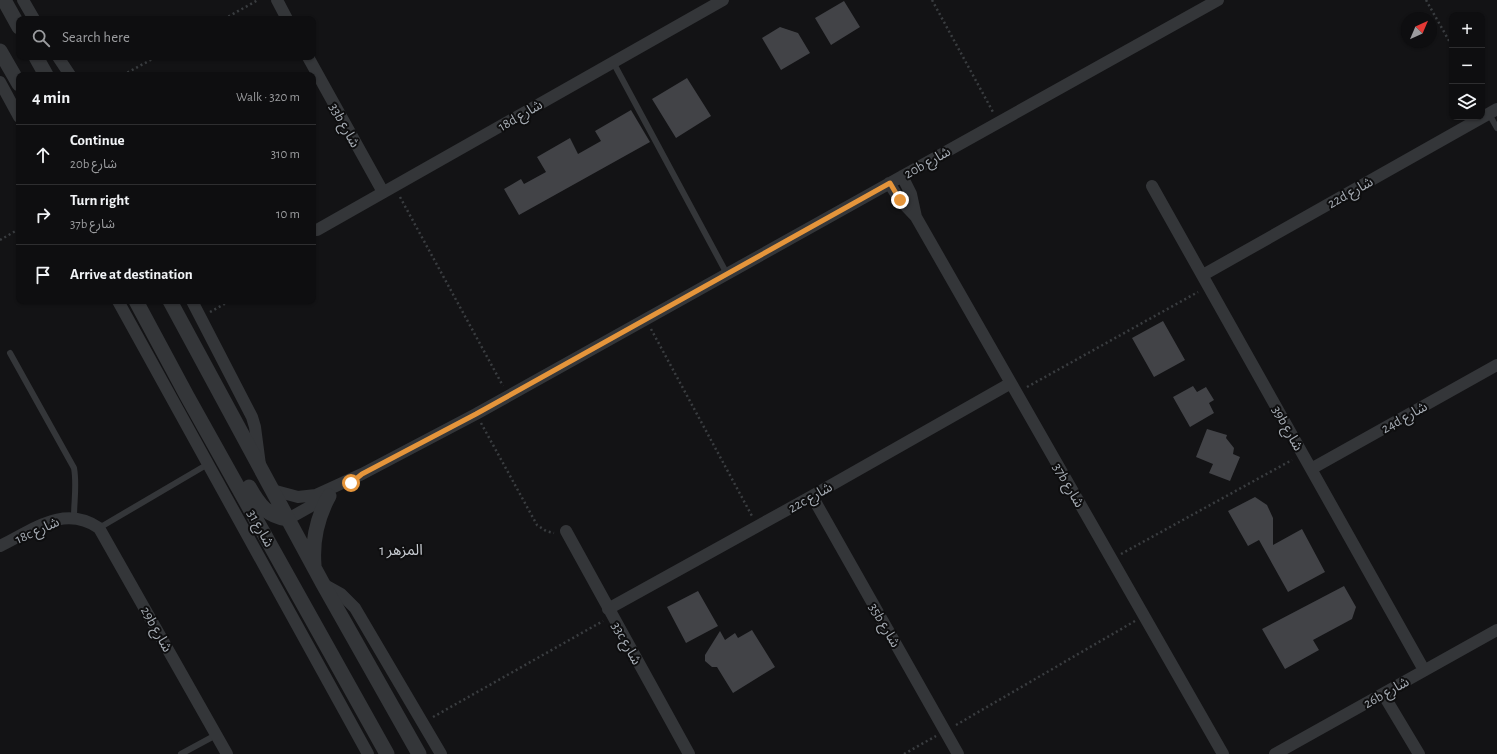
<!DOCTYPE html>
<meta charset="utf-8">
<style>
:root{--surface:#0e0e10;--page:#171719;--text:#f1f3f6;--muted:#9b9c9f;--line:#2e2e30}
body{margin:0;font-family:"Alegreya Sans","Noto Sans Arabic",sans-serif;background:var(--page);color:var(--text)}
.controls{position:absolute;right:12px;top:12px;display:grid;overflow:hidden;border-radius:8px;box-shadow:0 1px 3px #0004}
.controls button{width:36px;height:36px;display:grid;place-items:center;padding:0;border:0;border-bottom:1px solid var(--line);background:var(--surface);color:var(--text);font:20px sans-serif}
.compass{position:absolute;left:1401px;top:12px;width:36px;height:36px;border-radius:50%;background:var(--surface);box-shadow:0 1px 3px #0004;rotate:44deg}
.stop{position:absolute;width:12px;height:12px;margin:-9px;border:3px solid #e5953b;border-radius:50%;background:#fff}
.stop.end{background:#e5953b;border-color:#fff;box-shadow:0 1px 4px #0008}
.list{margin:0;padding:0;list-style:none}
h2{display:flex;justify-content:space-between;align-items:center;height:52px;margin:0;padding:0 16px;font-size:17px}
h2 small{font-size:13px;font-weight:400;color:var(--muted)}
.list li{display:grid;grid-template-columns:26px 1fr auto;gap:12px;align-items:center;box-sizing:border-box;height:60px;padding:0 16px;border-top:1px solid var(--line)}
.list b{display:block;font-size:15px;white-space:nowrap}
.list p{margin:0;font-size:13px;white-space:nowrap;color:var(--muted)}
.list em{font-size:13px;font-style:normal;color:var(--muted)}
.icon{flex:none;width:22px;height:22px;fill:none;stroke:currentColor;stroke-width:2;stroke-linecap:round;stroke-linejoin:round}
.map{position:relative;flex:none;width:1497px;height:754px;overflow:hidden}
.search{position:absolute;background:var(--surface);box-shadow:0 1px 3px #0004;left:16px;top:16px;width:300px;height:44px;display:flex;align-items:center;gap:10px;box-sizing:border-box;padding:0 14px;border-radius:8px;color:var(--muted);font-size:15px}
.panel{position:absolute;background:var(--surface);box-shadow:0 1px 3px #0004;left:16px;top:72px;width:300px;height:232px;border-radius:8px}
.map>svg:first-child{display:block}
.building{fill:#424347}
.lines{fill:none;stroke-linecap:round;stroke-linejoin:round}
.path{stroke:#3a3d40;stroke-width:2.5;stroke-dasharray:2 3;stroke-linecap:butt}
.service{stroke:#343639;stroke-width:6}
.minor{stroke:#343639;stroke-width:12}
.tertiary{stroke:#343639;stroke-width:15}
.route{stroke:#e5953b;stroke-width:5}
.labels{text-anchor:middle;stroke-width:4;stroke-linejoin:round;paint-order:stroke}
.street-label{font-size:14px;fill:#a6acb4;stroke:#0e0e0f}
.neighbourhood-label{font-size:15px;fill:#c6cad0;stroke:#0e0e0f}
</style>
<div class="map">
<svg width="1497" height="754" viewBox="0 0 1497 754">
<rect width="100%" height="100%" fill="#131315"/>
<path class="building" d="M 844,1 L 860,27 L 831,45 L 815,18 Z
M 780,27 L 798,33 L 810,53 L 781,70 L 762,38 Z
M 687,78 L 711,116 L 676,138 L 652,99 Z
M 631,110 L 650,142 L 519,215 L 504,189 L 521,179 L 524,184 L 546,172 L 537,157 L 570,138 L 578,154 L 601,141 L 595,131 Z
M 1163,321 L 1185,360 L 1154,377 L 1132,338 Z
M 1193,386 L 1197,392 L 1206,387 L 1214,400 L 1209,403 L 1214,413 L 1190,427 L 1173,397 Z
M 1207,429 L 1227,435 L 1226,438 L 1234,448 L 1233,454 L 1240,457 L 1230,481 L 1209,473 L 1213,464 L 1196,457 Z
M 1255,497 L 1267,505 L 1273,518 L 1273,545 L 1302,529 L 1325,572 L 1288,592 L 1259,540 L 1248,546 L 1228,511 Z
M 1344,586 L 1356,607 L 1352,619 L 1313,640 L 1319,650 L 1285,669 L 1262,629 Z
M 698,591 L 718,626 L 686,643 L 667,607 Z
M 752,630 L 775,667 L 733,693 L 717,667 L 712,667 L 705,661 L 705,655 L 720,631 L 725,640 L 735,633 L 738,638 Z"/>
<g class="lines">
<path class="path" d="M 932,0 L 993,112
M 1426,0 L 1452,46
M 224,19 L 258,0
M 123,75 L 156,57
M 400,197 L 503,386
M 0,240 L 19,229
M 210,312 L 230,301
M 651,329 L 752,516
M 1027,387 L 1198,292
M 481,423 L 537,525 L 546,531 L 554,533
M 1121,554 L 1292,460
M 433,717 L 603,621
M 956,725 L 1135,621
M 904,754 L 936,736"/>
<path class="service" d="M 613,62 L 727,274
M 1489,114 L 1497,128
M 10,353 L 74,468 C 77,484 74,501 74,517
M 99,528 L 208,464
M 181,754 L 216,735"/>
<path class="minor" d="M 23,0 L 34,19
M 277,0 L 287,19
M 58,57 L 70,75
M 308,57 L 383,192
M 0,82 L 19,117
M 902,176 L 911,194 L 916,217
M 889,183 L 900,200 L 916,217 L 1223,754
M 1152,186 L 1424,670
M 317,230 L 723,0
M 1203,275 L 1497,109
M 118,301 L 368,754
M 192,301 L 252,417 L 255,427 L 260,465
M 1311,469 L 1497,365
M 272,490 L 298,497 L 316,495 L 362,474 L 476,414 L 1218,0
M 812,496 L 958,754
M 288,519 L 329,496
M 566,531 L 689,754
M 0,546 C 33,530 64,504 99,528 L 227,754
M 323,584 L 341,594 L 355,608 L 441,754
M 608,609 L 812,496 L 1011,383
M 1383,694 L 1419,754
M 1275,754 L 1497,630"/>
<path class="tertiary" d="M 4,0 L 19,27
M 0,51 L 19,84
M 36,57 L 46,75
M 136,301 L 187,396 L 387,754
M 170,301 L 323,584 L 419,754
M 249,487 C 259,505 267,516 288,519
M 314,565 C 312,540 317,518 329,496"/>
</g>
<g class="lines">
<path class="route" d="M 351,483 L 362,474 L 476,414 L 890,183 L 900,200"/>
</g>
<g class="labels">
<g class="street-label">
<text transform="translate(520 115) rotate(-30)" y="5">18d شارع</text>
<text transform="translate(345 125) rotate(61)" y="5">33b شارع</text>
<text transform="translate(927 162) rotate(-29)" y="5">20b شارع</text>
<text transform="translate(1350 192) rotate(-29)" y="5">22d شارع</text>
<text transform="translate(1404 417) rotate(-29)" y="5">24d شارع</text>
<text transform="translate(1288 428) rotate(61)" y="5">39b شارع</text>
<text transform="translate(1069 485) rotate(60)" y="5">37b شارع</text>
<text transform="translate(810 497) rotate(-29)" y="5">22c شارع</text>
<text transform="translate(261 528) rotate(61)" y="5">شارع 31</text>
<text transform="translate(37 530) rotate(-24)" y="5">18c شارع</text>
<text transform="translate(885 625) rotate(60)" y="5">35b شارع</text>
<text transform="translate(157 629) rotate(61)" y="5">29b شارع</text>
<text transform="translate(627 643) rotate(61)" y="5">33c شارع</text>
<text transform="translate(1386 692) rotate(-29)" y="5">26b شارع</text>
</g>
<g class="neighbourhood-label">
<text x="401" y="555">المزهر 1</text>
</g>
</g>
</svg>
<div class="controls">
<button>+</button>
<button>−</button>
<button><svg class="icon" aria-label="layers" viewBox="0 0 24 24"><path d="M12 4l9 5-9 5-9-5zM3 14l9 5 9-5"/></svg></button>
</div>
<svg class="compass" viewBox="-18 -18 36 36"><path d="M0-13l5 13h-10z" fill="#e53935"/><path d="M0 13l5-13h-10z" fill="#9b9c9f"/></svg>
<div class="stop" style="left:351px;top:483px"></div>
<div class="stop end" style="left:900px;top:200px"></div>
<div class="search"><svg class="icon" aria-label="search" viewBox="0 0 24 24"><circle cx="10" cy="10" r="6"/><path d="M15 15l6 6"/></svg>Search here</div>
<section class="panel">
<h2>4 min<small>Walk · 320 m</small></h2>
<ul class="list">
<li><svg class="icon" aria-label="ahead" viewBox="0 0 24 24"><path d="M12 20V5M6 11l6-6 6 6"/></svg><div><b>Continue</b><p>20b شارع</p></div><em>310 m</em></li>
<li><svg class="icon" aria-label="right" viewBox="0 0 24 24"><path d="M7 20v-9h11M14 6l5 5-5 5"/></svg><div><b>Turn right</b><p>37b شارع</p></div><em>10 m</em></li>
<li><svg class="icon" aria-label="arrive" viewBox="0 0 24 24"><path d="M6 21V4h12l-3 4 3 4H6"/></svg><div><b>Arrive at destination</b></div></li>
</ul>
</section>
</div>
